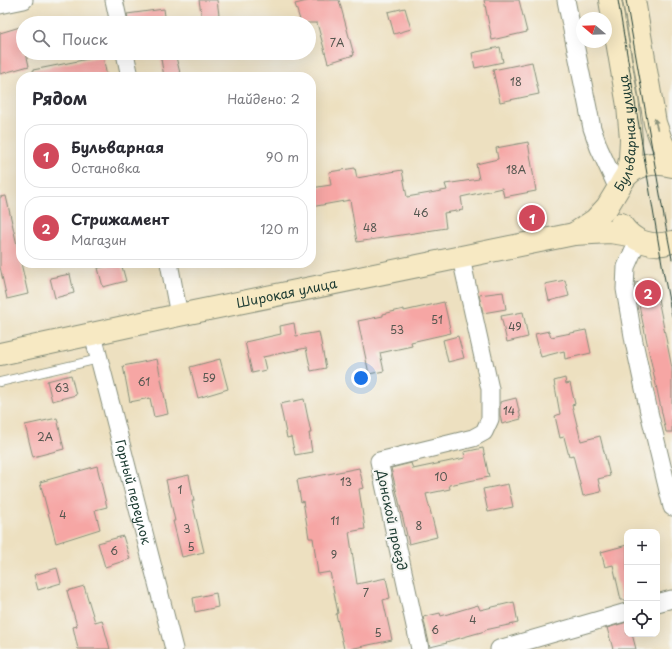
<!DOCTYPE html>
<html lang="ru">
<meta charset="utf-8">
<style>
:root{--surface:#fff;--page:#f7f7f7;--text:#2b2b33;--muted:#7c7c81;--line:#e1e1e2;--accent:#d1495b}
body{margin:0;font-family:"Playpen Sans",sans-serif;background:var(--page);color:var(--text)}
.controls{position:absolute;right:12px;bottom:12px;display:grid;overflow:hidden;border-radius:8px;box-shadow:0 4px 16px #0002}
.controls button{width:36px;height:36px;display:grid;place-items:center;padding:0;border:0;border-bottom:1px solid var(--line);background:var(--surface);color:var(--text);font:20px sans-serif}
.compass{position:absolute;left:576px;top:12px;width:36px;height:36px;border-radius:50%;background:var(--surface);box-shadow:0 4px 16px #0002;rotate:289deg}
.you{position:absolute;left:361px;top:378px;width:14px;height:14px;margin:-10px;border:3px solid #fff;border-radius:50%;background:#1a73e8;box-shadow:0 0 0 6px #1a73e833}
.badge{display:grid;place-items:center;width:26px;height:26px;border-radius:50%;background:var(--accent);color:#fff;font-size:13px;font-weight:700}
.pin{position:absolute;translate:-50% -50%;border:2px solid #fff;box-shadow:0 1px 4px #0006}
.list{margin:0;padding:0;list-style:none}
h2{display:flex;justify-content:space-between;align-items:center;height:52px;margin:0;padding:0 16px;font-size:17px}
h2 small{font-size:13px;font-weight:400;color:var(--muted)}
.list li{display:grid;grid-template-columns:26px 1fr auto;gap:12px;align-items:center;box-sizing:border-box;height:64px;margin:0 8px 8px;padding:0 8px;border:1px solid var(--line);border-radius:16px}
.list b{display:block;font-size:15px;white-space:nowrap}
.list p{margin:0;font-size:13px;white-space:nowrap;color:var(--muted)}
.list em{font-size:13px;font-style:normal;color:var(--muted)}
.icon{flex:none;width:22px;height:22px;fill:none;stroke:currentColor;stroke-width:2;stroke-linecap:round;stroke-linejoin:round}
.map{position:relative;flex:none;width:672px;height:649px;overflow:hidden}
.search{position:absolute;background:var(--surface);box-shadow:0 4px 16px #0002;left:16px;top:16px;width:300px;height:44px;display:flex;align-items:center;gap:10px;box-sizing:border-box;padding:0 14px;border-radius:22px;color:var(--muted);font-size:15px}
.panel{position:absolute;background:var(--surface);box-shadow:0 4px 16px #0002;left:16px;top:72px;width:300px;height:196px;border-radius:16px}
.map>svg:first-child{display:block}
.building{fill:#f6a6a4}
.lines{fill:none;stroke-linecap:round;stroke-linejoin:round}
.lane-casing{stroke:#868e7a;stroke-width:10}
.street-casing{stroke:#868e7a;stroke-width:19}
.secondary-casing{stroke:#868e7a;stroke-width:24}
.lane{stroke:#fff;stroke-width:8}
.street{stroke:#fff;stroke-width:17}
.secondary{stroke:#f7e9c3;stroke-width:22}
.tram{stroke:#1f3d34;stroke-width:1}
.oneway{fill:#8b937c}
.labels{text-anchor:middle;stroke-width:4;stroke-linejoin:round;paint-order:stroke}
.number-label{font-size:11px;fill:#555750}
.street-label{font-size:13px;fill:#1f3d34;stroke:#f6f6f2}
</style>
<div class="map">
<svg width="672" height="649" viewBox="0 0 672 649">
<rect width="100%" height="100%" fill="#f6f6f2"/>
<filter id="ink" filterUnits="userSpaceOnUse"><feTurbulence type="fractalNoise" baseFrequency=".025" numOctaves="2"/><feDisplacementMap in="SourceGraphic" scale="8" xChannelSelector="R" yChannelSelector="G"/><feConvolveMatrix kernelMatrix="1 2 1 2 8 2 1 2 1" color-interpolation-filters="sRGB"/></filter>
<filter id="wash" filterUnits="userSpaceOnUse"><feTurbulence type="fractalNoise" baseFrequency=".012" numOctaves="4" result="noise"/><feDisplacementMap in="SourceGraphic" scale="16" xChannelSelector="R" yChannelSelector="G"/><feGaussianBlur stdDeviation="0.9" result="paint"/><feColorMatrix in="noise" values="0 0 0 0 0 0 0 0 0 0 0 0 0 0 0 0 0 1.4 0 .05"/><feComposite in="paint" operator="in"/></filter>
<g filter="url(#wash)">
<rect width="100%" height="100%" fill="#ede0c0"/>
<g id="blocks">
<path class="building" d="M 199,0 L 217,0 L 219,15 L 202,19 Z
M 311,0 L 339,0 L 354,55 L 328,63 L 317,23 L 301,23 L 295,4 Z
M 484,0 L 519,0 L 527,32 L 492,40 Z
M 405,8 L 411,29 L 394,34 L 388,12 Z
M 164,9 L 166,23 L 129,23 L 127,14 Z
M 20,27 L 23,41 L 23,53 L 26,53 L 29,66 L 0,74 L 0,33 Z
M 500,47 L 503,62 L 475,68 L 472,53 Z
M 160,53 L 175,53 L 181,77 L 164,77 Z
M 103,56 L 107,77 L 34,77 L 33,70 Z
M 532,62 L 539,94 L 500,102 L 493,70 Z
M 528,142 L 536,191 L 504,197 L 502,188 L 461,197 L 463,210 L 444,213 L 446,228 L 357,242 L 350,200 L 311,207 L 311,188 L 331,185 L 329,172 L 355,168 L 357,178 L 402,170 L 407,197 L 447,190 L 445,184 L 479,179 L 476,164 L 498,159 L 496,148 Z
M 6,196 L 28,294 L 7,299 L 0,267 L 0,197 Z
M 121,263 L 126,281 L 103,287 L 98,268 Z
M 70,274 L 74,293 L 55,298 L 50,278 Z
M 654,279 L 672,368 L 672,432 L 666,432 L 635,286 L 635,283 Z
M 565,280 L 569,296 L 549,301 L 545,284 Z
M 503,292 L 506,309 L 483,313 L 479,295 Z
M 444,302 L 451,333 L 411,342 L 412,346 L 380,353 L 384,371 L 369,374 L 358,321 L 383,316 L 383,314 L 404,309 L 404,311 Z
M 523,312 L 528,337 L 507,342 L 501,316 Z
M 294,323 L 296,336 L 319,332 L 326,368 L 311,371 L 306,348 L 263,357 L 266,370 L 252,373 L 245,342 L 281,334 L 280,326 Z
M 586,330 L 591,353 L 565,359 L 564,351 L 541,357 L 535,334 L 549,331 L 551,337 Z
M 458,336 L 464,358 L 448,362 L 443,340 Z
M 157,359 L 168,414 L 154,417 L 150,398 L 130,402 L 123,366 Z
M 220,359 L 228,389 L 198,398 L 190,367 Z
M 71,375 L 76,395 L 52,401 L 47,381 Z
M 565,378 L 566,384 L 570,383 L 575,404 L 572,405 L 581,441 L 600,436 L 610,476 L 598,479 L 601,492 L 583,496 L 573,455 L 569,456 L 564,437 L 560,438 L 555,416 L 560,414 L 554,381 Z
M 516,398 L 521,419 L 502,424 L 500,415 L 500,402 Z
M 304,399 L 311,433 L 309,433 L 312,452 L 295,455 L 291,437 L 287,438 L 280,404 Z
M 57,418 L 64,449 L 33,457 L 25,425 Z
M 483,448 L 489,477 L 449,485 L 450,489 L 426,494 L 437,537 L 409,544 L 391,468 L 411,463 L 413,469 L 465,458 L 464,452 Z
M 97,466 L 107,507 L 95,510 L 100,529 L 56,543 L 40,482 Z
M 359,468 L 364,488 L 359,489 L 365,529 L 349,532 L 357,584 L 386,578 L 390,598 L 383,600 L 392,640 L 350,649 L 344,649 L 336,614 L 338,613 L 330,572 L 318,574 L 313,538 L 309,538 L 303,501 L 301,502 L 297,480 Z
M 189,475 L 194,501 L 192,501 L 204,552 L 182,557 L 173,521 L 175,521 L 166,480 Z
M 508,484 L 513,507 L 488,512 L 483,489 Z
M 123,536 L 130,559 L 105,567 L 98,543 Z
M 627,545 L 627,600 L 621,600 L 613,565 L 605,567 L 601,552 Z
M 57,568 L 61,583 L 38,590 L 34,575 Z
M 84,586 L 95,622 L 102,620 L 110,649 L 78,649 L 73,627 L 77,626 L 67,591 Z
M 216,593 L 218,607 L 195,612 L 193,598 Z
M 514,602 L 518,623 L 485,630 L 485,631 L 446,642 L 447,643 L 430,647 L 423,617 L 440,613 L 441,616 L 478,605 L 480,610 Z
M 627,622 L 627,634 L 632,634 L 636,649 L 613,649 L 607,628 Z"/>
</g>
</g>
<g filter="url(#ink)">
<use href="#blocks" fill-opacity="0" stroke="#868e7a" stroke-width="1"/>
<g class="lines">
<defs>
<path id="lane" d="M 0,382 L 99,359"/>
<g id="street">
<path d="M 114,0 L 119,23"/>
<path d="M 566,0 L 592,128 L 599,148 L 618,189"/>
<path d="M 0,5 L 24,0"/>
<path d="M 125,53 L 130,77"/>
<path d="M 638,240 L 626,267 L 625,289 L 634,342 L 649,412 L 672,507"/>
<path d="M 169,263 L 179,315"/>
<path id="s1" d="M 93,335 L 174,649"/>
<path d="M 657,603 L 672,599"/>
<path d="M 420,649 L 379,461 L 473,438 L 484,432 L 490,419 L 490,389 L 461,258"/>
<path d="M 499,649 L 627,612"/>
</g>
<g id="secondary">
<path d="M 634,0 L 655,123 L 662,143 L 672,159"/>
<path d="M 622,182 C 633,164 654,161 672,166"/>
<path d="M 621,224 C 633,242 652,248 672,242"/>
<path id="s2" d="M 574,234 L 595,220 L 607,207 L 627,174 L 630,159 L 631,139 L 628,106 L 610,0"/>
<path id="s3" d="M 0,354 L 179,315 L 574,234 L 610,232 L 630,235"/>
</g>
</defs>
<use href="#lane" class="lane-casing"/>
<use href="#street" class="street-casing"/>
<use href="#secondary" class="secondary-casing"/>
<use href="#lane" class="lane"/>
<use href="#street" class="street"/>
<use href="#secondary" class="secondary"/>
<path class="tram" d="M 618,0 L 663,270 L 672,316
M 626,0 L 664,217 L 672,259"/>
</g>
<defs><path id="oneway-solid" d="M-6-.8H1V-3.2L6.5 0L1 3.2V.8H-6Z"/></defs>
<use class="oneway" href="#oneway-solid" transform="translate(656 124) rotate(-105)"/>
</g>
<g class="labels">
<g class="number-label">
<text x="337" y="47">7А</text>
<text x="516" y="86">18</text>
<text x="516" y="174">18А</text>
<text x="421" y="217">46</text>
<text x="370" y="232">48</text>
<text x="437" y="324">51</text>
<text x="515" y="331">49</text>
<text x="397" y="334">53</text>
<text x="209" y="382">59</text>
<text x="144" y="386">61</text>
<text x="62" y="392">63</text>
<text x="509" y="415">14</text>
<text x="45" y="441">2А</text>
<text x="441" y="481">10</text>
<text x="346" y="486">13</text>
<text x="180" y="494">1</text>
<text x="63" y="519">4</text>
<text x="335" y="525">11</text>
<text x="419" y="530">8</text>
<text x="187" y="533">3</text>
<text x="191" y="551">5</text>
<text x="114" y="555">6</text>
<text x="334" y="559">9</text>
<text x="366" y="597">7</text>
<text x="473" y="624">4</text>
<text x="435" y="634">6</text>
<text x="378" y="637">5</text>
</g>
<g class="street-label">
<text dy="5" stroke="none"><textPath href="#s2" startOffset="122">Бульварная улица</textPath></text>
<text dy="5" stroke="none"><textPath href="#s3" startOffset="293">Широкая улица</textPath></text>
<text dy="5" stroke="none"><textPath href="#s1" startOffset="162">Горный переулок</textPath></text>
<text transform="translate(392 520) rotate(78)" y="5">Донской проезд</text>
</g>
</g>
</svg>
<div class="controls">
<button>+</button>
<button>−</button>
<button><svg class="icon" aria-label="locate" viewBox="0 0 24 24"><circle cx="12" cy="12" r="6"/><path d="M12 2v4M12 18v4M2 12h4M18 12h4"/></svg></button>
</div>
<svg class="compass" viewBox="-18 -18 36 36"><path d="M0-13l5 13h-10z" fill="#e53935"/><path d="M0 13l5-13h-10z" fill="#7c7c81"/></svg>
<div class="you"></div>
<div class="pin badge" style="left:532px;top:218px">1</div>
<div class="pin badge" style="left:648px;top:293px">2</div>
<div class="search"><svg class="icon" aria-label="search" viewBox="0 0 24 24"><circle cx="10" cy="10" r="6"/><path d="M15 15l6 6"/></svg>Поиск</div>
<section class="panel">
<h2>Рядом<small>Найдено: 2</small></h2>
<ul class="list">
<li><span class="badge">1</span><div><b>Бульварная</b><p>Остановка</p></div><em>90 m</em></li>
<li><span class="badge">2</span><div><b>Стрижамент</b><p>Магазин</p></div><em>120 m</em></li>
</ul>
</section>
</div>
